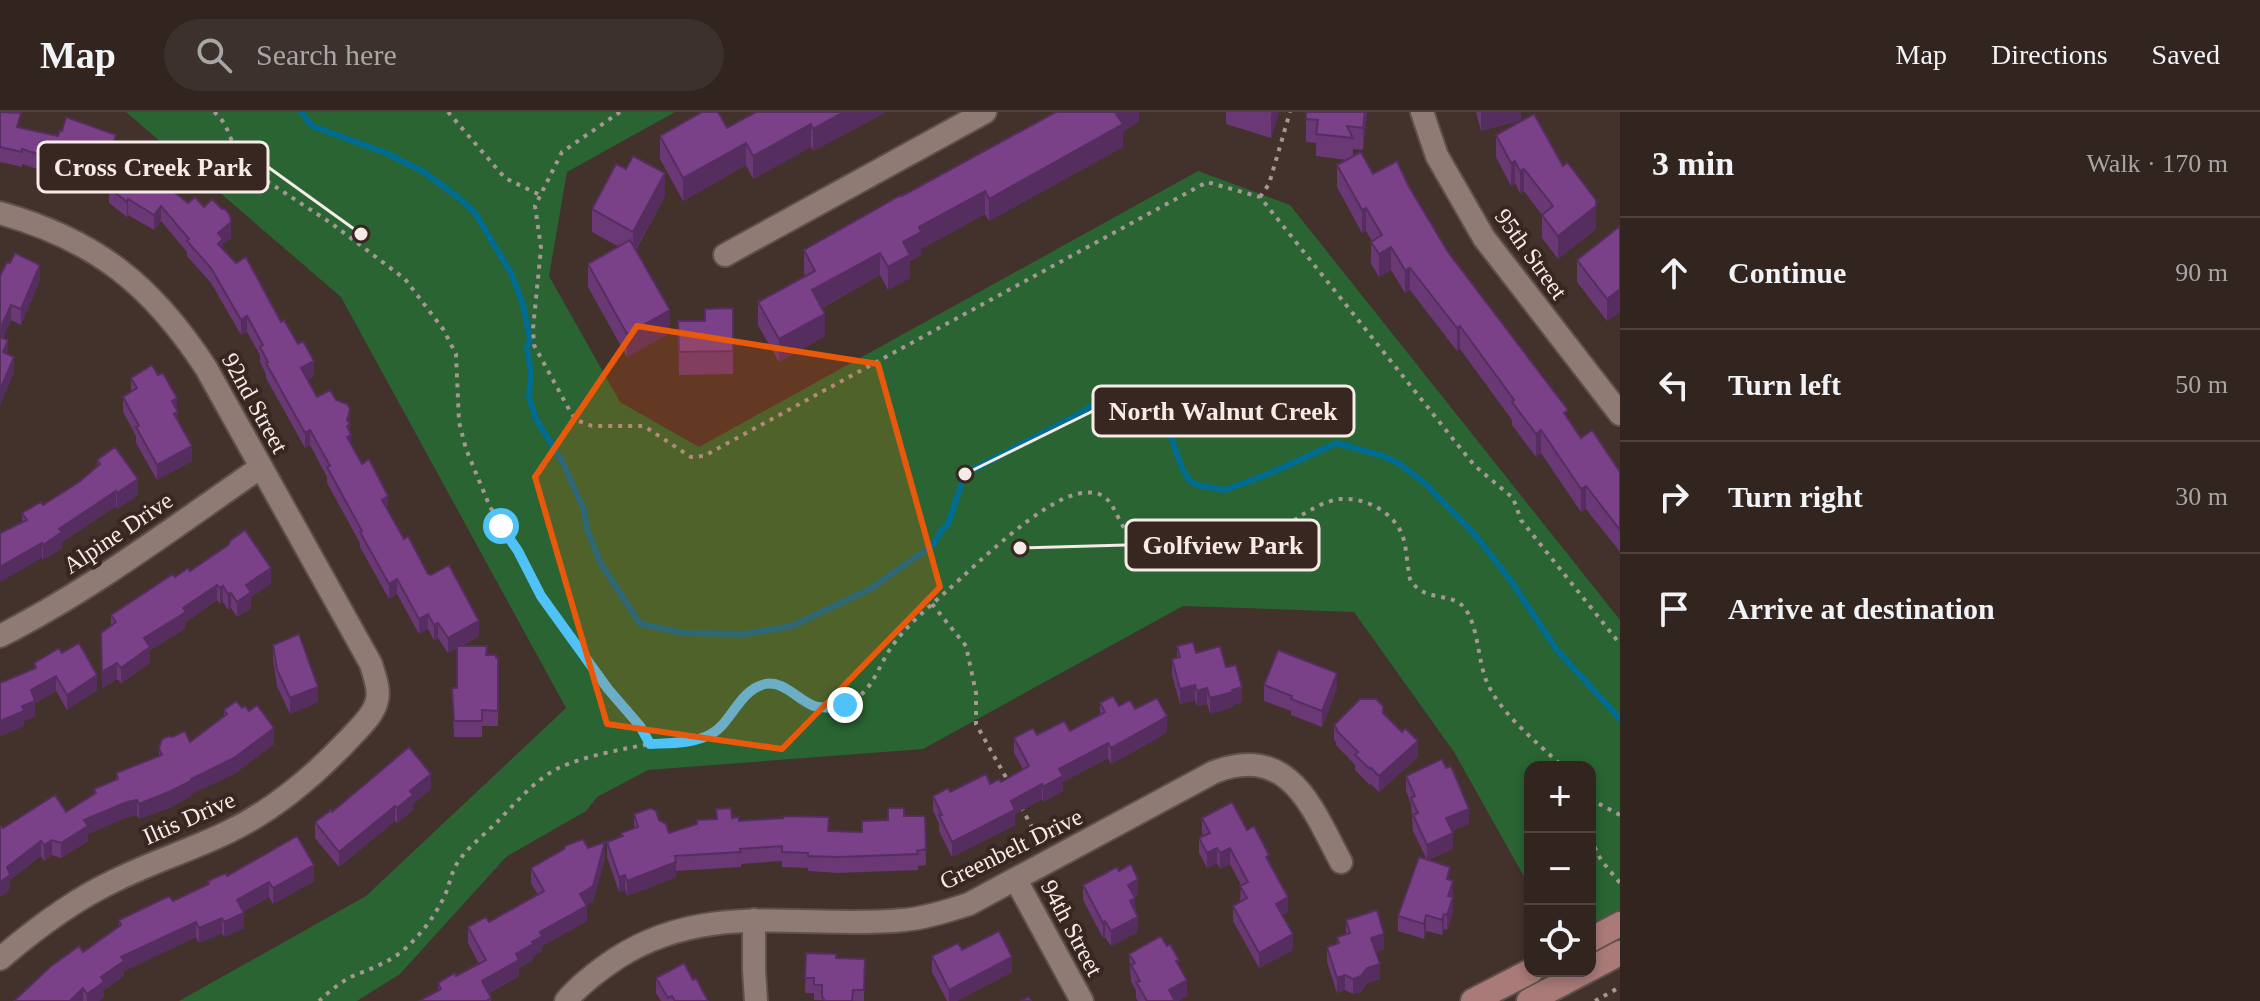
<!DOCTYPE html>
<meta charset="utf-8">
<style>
:root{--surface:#322520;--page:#3d312d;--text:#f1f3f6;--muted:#a8a5a5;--line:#4d423e}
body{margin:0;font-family:Georgia,serif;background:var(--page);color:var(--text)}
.controls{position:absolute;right:24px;bottom:24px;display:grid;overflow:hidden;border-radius:16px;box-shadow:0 4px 12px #0003}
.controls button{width:72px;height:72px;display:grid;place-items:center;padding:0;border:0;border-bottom:2px solid var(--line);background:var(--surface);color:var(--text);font:40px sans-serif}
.stop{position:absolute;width:24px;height:24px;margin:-18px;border:6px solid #4fc3f7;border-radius:50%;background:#fff}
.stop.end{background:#4fc3f7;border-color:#fff;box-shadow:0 2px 8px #0008}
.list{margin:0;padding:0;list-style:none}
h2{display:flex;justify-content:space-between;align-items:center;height:104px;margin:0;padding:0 32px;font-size:34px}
h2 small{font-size:26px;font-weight:400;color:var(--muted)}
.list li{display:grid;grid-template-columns:52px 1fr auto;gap:24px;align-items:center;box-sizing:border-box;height:112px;padding:0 32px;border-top:2px solid var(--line)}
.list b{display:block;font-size:30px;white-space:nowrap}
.list em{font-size:26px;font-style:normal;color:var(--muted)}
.icon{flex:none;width:44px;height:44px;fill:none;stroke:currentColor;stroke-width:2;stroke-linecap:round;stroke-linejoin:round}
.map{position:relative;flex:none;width:1620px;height:889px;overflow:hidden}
header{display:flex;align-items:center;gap:48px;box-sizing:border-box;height:112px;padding:0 40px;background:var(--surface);border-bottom:2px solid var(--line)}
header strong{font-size:38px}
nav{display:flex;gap:44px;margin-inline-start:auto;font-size:28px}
.search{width:560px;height:72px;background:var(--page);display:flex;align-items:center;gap:20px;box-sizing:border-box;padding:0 28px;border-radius:44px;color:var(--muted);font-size:30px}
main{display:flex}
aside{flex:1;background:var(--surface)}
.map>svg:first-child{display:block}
.green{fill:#296432}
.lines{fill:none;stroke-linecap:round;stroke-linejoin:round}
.stream{stroke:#006c92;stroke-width:6}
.street-casing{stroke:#5e504a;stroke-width:26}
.secondary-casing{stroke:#5e504a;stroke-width:28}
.path{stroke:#a59792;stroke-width:4;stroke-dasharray:4 6;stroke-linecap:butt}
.street{stroke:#8f7b73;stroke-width:22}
.secondary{stroke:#a97a78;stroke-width:24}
.wall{fill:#693875}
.shaded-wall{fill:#552e5f}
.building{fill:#7a4188;stroke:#552e5f;stroke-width:2}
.route{stroke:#4fc3f7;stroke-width:10}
.marked{fill:#e8590c;fill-opacity:0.2;stroke:#e8590c;stroke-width:6;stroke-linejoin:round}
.labels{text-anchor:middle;stroke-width:8;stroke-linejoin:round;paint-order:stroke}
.street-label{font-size:24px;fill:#f6ebe6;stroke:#382721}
.leader{fill:none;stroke:#f6ebe6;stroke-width:3}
.callout-dot{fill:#f6ebe6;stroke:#382721;stroke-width:3}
.callout{fill:#382721;stroke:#f6ebe6;stroke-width:3}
.callout-label{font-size:26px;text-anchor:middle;font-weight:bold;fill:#f6ebe6}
</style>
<header>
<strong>Map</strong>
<div class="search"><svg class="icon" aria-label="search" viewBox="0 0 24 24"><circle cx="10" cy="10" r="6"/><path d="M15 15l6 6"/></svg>Search here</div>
<nav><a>Map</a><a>Directions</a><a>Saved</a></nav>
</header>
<main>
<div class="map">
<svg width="1620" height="889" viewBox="0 0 1620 889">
<rect width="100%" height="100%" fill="#43312b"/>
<path class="green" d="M 126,0 L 675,0 L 567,60 L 549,164 L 620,290 L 699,335 L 1198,59 L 1290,93 L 1620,508 L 1620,812 L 1590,828 L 1590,655 L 1530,655 L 1530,775 L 1454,640 L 1354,500 L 1183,494 L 923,637 L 648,658 L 597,685 L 586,699 L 506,745 L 400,862 L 357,889 L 179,889 L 366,784 L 566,596 L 341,185 Z"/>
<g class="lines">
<path class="stream" d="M 301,0 L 312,14 L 386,41 L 424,60 L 464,90 L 475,101 L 511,161 L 523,192 L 530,227 L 527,236 L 531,261 L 529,285 L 536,307 L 563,351 L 580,389 L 584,398 L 587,417 L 600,450 L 640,512 L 683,521 L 745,522 L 792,514 L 870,477 L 933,433 L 941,419 L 948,412 L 965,362 L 1079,302 L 1117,277 L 1136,282 L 1153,290 L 1163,303 L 1182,356 L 1189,368 L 1197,373 L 1225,378 L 1268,362 L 1337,331 L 1383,344 L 1400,352 L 1427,373 L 1476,424 L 1511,469 L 1557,538 L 1620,607"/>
<defs>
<path id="street" d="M 1422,0 L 1437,44 L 1484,126 L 1620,302
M 0,101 C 96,128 152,173 206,256 L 371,552 C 374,563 380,577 377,588 C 374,603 359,616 349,627 C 314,664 274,698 228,720 C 191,738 152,750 116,768 C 73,788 36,816 0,847
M 725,143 L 985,0
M 0,524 C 91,478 177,413 261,355
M 1016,768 L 1082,889
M 754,808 L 754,858 L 756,889
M 566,889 C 580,872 599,858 617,846 C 709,787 804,818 904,808 C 926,806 948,799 969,792 L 1214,660 C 1290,631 1312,696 1341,750"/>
<path id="secondary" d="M 1590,828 L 1620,812
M 1590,857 L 1620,841
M 1473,889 L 1531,859
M 1529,889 L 1586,859"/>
</defs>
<use href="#street" class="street-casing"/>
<use href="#secondary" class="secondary-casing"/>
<path class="path" d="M 214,0 C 231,13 231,36 242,53 L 331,111 L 405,167 L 443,217 L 456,242 L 459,310 L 466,337 L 490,395 L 518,439 L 541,484 L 608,577 L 640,614 L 650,632
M 448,0 L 505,66 L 540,83
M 620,0 L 562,40 L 535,94 L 541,136 L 533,217 L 534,233 L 571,301 L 576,308 L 592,314 L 644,314 L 691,345 L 704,344 L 1207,70 L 1260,85 L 1461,337 L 1475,354 L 1513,386 L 1521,408 L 1620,532
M 1260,85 L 1269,72 L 1290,0
M 932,492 L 966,534 L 976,581 L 976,612 L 1008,669
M 1590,687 L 1620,703
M 1021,695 L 1042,733
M 1590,726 L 1601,748 L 1620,771
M 319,889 C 329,880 340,870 353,864 C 375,855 396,848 413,829 C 426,816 437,800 445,783 C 450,772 451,760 458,750 C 468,735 484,723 497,710 C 516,691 536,666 561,655 C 581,645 627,636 650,632 C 669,629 694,633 712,622 C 732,610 741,573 768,571 C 775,571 781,575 788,578 C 815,592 828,605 858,585 C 875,573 880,550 893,533 C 908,512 929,495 948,478 C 978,451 1039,391 1077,382 C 1121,372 1110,414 1138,429 C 1150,436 1166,433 1180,434 C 1200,436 1222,445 1242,440 C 1262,435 1285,414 1302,403 C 1313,396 1328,388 1341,387 C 1366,385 1395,401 1403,425 C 1407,438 1407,454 1410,467 C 1424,492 1453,478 1466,498 C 1478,516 1478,547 1486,568 C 1499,601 1538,631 1563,655
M 1595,889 L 1620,875"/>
<use href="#street" class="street"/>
<use href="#secondary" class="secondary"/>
</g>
<path class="wall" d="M 0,0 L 21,16 L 116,34 L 231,126 L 223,132 L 223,137 L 281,210 L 314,264 L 307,268 L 317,285 L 336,288 L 350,297 L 350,320 L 351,333 L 404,427 L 428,462 L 479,524 L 462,534 L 486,543 L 498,546 L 498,614 L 482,614 L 482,625 L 454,625 L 452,576 L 457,576 L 457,536 L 448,541 L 438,526 L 434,528 L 428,517 L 419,522 L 397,482 L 389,487 L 360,435 L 360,431 L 327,371 L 327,365 L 310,333 L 305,336 L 266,266 L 266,262 L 260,250 L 260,243 L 247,220 L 241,223 L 211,171 L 187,144 L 187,140 L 161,109 L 154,118 L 128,103 L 127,105 L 109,91 L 109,76 L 75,65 L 74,69 L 22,52 L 22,55 L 0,50 Z
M 886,0 L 813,39 L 811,35 L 753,67 L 746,53 L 683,89 L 660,47 L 660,24 L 727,16 Z
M 1139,0 L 1139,9 L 1123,20 L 1123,35 L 989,109 L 985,102 L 921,137 L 921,143 L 910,149 L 910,166 L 888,178 L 880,163 L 822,196 L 825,224 L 779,250 L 758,213 L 758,190 L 805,164 L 804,161 L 804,138 L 902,84 Z
M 1226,0 L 1279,0 L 1271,26 L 1226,12 Z
M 1306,0 L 1367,0 L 1363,38 L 1353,37 L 1353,44 L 1373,62 L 1408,73 L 1448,140 L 1581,326 L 1620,360 L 1620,440 L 1586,397 L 1581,400 L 1541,341 L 1536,345 L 1512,313 L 1512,308 L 1460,237 L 1457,239 L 1410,178 L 1405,181 L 1391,158 L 1379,165 L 1371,152 L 1371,130 L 1372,129 L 1366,119 L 1362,121 L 1337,75 L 1337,53 L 1347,48 L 1316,44 L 1316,31 L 1306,30 Z
M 1476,0 L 1521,0 L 1521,8 L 1481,19 Z
M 1496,23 L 1596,117 L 1558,147 L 1542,126 L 1542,103 L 1524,79 L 1520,81 L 1515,71 L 1511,74 L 1496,45 Z
M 665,84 L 636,138 L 670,221 L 627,245 L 588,175 L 588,152 L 619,135 L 592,120 L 592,97 Z
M 1620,114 L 1620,200 L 1607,209 L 1577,170 L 1577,148 Z
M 0,164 L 40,168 L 21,213 L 11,208 L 3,226 L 14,260 L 0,293 Z
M 733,196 L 733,262 L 679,263 L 678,209 L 705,209 Z
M 131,266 L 177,298 L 178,310 L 192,349 L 157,368 L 136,331 L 136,324 L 123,300 L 123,285 L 131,280 Z
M 97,348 L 138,383 L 117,397 L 116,394 L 62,430 L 62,436 L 43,448 L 22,410 L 22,401 L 43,393 L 79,370 L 97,355 Z
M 190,459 L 271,471 L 251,485 L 251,496 L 237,505 L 231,496 L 228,498 L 223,490 L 220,492 L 217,488 L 186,510 L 186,516 L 150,538 L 150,551 L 121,571 L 117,567 L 102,576 L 101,521 L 111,514 L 111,503 Z
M 273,533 L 318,590 L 290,602 L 277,574 L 273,548 Z
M 1177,534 L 1196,541 L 1226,555 L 1242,590 L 1233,593 L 1233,595 L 1210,602 L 1207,592 L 1197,594 L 1195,588 L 1180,592 L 1172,563 L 1172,547 L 1177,546 Z
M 62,541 L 97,578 L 67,598 L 56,579 L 35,591 L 35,604 L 24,609 L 24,614 L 0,624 L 34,557 L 34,551 Z
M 1264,573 L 1337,576 L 1322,615 L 1291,603 L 1291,599 L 1264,589 Z
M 1100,591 L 1135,597 L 1167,619 L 1158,626 L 1111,652 L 1108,646 L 1063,670 L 1063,679 L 1043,690 L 1042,687 L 1015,702 L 1015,713 L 952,745 L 939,719 L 939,711 L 933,699 L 933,684 L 1001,670 L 1023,657 L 1014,641 L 1014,626 L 1070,619 L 1100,602 Z
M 224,598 L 274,632 L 234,662 L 191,682 L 191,684 L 171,695 L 139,707 L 137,703 L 127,705 L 88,722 L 88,729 L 61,746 L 52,743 L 44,749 L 41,744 L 10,768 L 10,778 L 0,785 L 0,714 L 3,716 L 66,700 L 94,682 L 94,677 L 116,668 L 116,661 L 159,644 L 159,637 L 172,625 L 190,630 L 224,605 Z
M 1383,601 L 1418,645 L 1379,680 L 1371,672 L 1370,673 L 1355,658 L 1355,653 L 1336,633 L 1336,630 L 1334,628 L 1334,613 Z
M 1406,664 L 1469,712 L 1452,719 L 1453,737 L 1428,748 L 1450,768 L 1453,801 L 1447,818 L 1444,817 L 1442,823 L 1426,819 L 1424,827 L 1398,819 L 1398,804 L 1427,748 L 1413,719 L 1411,692 L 1406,679 Z
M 431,677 L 413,692 L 413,698 L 397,711 L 395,709 L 339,755 L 315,726 L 315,710 L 332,700 Z
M 716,697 L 739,709 L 829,719 L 862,720 L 888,708 L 904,704 L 925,704 L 926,753 L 918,754 L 918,758 L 838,761 L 808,759 L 808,756 L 782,755 L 782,749 L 741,752 L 741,755 L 676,759 L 676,765 L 627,784 L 625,778 L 619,780 L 607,745 L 607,730 L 621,725 L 621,721 L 634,716 L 634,702 L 659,708 L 669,721 L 716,707 Z
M 1202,706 L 1247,718 L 1269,752 L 1288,800 L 1282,803 L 1293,838 L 1259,856 L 1233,809 L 1233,794 L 1240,789 L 1241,773 L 1230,752 L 1220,757 L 1217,751 L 1207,756 L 1199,741 L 1199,726 L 1203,724 L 1202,721 Z
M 588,736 L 605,746 L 593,789 L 586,793 L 587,809 L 542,834 L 542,839 L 533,844 L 533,848 L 519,856 L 519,864 L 489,881 L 491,889 L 438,879 L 438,871 L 456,864 L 479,852 L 468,831 L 468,815 L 489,810 L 538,783 L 531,771 L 531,756 Z
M 1119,759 L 1138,782 L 1134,785 L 1138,820 L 1111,834 L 1105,825 L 1103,826 L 1083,788 L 1083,773 Z
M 227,764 L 314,769 L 273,792 L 269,785 L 243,800 L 244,816 L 224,825 L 222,821 L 199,831 L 196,825 L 124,859 L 124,864 L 104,878 L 104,885 L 99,889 L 14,889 L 119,815 L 119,808 L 173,789 L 208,773 L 208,769 Z
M 1346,808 L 1384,837 L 1376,840 L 1380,867 L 1367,871 L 1361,880 L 1353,882 L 1345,878 L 1337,881 L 1327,850 L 1327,835 L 1337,832 L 1337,825 L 1346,822 Z
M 962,838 L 1012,860 L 957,889 L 947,889 L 932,860 L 932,844 Z
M 806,841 L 836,846 L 865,847 L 864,889 L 814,888 L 814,881 L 805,881 Z
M 1129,842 L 1179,854 L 1187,884 L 1178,889 L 1138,889 L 1136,886 L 1136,879 L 1131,869 Z
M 656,866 L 693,868 L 708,889 L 661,889 L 656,881 Z"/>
<path class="shaded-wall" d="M 844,0 L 886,0 L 813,39 L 813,17 Z
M 1119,0 L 1139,0 L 1139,9 L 1123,20 L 1123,35 L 989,109 L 989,87 Z
M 1272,0 L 1279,0 L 1271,26 L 1271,3 Z
M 1365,0 L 1367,0 L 1363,38 L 1363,16 Z
M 1481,0 L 1521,0 L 1521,8 L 1481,19 Z
M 811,12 L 811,35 L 753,67 L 753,44 Z
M 746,31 L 746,53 L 683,89 L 683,66 Z
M 1515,49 L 1515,71 L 1511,74 L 1511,51 Z
M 1524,57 L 1524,79 L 1520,81 L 1520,59 Z
M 665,61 L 665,84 L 633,142 L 633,120 Z
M 985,79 L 985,102 L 921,137 L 921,143 L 910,149 L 910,166 L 888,178 L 888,155 L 903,130 L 919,115 Z
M 128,87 L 128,103 L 127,105 L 127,90 Z
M 161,94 L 161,109 L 154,118 L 154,103 Z
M 1596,94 L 1596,117 L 1558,147 L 1558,124 Z
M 1366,96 L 1366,119 L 1362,121 L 1362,98 Z
M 231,110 L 231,126 L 223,132 L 223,142 L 218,147 L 218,121 Z
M 1391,135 L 1391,158 L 1379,165 L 1379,142 Z
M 880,141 L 880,163 L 812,201 L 812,178 Z
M 40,153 L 40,168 L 21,213 L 21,197 Z
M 1410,156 L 1410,178 L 1405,181 L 1405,158 Z
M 1620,177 L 1620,200 L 1607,209 L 1607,187 Z
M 11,193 L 11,208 L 0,233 L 0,217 Z
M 670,198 L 670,221 L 627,245 L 627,222 Z
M 825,202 L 825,224 L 779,250 L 779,227 Z
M 247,204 L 247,220 L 241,223 L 241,208 Z
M 1460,214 L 1460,237 L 1457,239 L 1457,216 Z
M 8,228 L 8,244 L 3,240 Z
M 14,245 L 14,260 L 0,293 L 0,278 Z
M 314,249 L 314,264 L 301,271 L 301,256 Z
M 177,286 L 178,316 L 174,318 L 172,289 Z
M 350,297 L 350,324 L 351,323 L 351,338 L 347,340 L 347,308 Z
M 310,318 L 310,333 L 305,336 L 305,321 Z
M 1541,318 L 1541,341 L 1536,345 L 1536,322 Z
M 192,334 L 192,349 L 157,368 L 157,353 Z
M 138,367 L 138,383 L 117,397 L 117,381 Z
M 1586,374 L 1586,397 L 1581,400 L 1581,377 Z
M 116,379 L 116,394 L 62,430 L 62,436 L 43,448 L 43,433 L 59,417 Z
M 388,384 L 388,400 L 382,388 Z
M 42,431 L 42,446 L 0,470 L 0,455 Z
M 271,456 L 271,471 L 251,485 L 251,496 L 237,505 L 237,490 L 246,473 Z
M 397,467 L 397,482 L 389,487 L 389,472 Z
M 217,473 L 217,488 L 186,510 L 186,516 L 150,538 L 150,551 L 121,571 L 121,556 L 144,526 L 183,496 Z
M 223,474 L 223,490 L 220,492 L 220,476 Z
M 231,481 L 231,496 L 228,498 L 228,482 Z
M 428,502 L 428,517 L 419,522 L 419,507 Z
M 479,509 L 479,524 L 448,541 L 448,526 Z
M 438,511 L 438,526 L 434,528 L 434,513 Z
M 117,551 L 117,567 L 102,576 L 102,560 Z
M 1337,561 L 1337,576 L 1322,615 L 1322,599 Z
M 97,563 L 97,578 L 67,598 L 67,583 Z
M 56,564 L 56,579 L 35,591 L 35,604 L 24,609 L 24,614 L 0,624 L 0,609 L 22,594 L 31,578 Z
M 1195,573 L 1195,588 L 1180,592 L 1180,577 Z
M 318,575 L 318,590 L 290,602 L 290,586 Z
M 1242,575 L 1242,590 L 1233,593 L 1233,595 L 1210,602 L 1210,586 Z
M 1207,576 L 1207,592 L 1197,594 L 1197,579 Z
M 1167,604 L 1167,619 L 1158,626 L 1111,652 L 1111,636 Z
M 274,616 L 274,632 L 234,662 L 191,682 L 191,684 L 171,695 L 139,707 L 139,692 Z
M 1418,629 L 1418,645 L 1379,680 L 1379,664 Z
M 1108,631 L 1108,646 L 1063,670 L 1063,679 L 1043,690 L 1043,675 L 1059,657 Z
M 431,662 L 431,677 L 413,692 L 413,698 L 397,711 L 397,696 L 410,679 Z
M 1042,672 L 1042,687 L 1015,702 L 1015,713 L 952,745 L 952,730 L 1011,689 Z
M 137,688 L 137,703 L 127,705 L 88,722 L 88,729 L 61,746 L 61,731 L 84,708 L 127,690 Z
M 395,694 L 395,709 L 339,755 L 339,740 Z
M 1469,697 L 1469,712 L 1446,722 L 1446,706 Z
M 1453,721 L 1453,737 L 1427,748 L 1427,733 Z
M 52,728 L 52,743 L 44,749 L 44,733 Z
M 41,729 L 41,744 L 10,768 L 10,778 L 0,785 L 0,770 L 7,755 Z
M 605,730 L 605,746 L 593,789 L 580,797 L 580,782 Z
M 1217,736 L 1217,751 L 1207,756 L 1207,741 Z
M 1230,736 L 1230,752 L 1220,757 L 1220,741 Z
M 676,750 L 676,765 L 627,784 L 627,769 Z
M 314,753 L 314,769 L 273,792 L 273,776 Z
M 625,763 L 625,778 L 619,780 L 619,765 Z
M 1138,767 L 1138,782 L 1128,788 L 1128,773 Z
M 1453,769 L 1453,784 L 1448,799 L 1448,784 Z
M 269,770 L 269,785 L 237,803 L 237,788 Z
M 1288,785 L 1288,800 L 1276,807 L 1276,792 Z
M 1453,785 L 1453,801 L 1447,818 L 1447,803 Z
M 1135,786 L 1135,801 L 1130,789 Z
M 587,794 L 587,809 L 542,834 L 542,839 L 533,844 L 533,848 L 519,856 L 519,864 L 482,884 L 482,869 L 532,830 L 540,820 Z
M 244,801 L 244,816 L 224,825 L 224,810 Z
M 1444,802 L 1444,817 L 1442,823 L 1442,808 Z
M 1426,803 L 1426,819 L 1424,827 L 1424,812 Z
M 1138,805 L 1138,820 L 1111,834 L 1111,819 Z
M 222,806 L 222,821 L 199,831 L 199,816 Z
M 1105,809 L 1105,825 L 1103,826 L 1103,811 Z
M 196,810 L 196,825 L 124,859 L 124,864 L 104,878 L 104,885 L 99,889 L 87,889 L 87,882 L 101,865 L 121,845 Z
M 1293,822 L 1293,838 L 1259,856 L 1259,841 Z
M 1384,822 L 1384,837 L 1371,841 L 1371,826 Z
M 1012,845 L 1012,860 L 957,889 L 949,889 L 949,878 Z
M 1380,852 L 1380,867 L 1367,871 L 1361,880 L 1353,882 L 1353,867 L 1367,856 Z
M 1345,863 L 1345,878 L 1337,881 L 1337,866 Z
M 1187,868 L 1187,884 L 1178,889 L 1169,889 L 1169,878 Z
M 83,876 L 83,889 L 70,889 Z"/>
<path class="building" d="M 0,0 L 21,1 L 17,15 L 58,24 L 60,18 L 62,19 L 66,5 L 116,23 L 113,32 L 188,91 L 195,85 L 204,95 L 212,87 L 222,97 L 225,97 L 230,103 L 231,110 L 218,121 L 223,127 L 218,132 L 236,151 L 246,145 L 281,210 L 284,208 L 298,232 L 303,229 L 314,249 L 301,256 L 317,285 L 330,278 L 336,288 L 347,292 L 350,297 L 347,308 L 350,312 L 347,314 L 351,323 L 347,325 L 362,352 L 369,347 L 388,384 L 382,388 L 404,427 L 408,424 L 428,462 L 431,463 L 449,453 L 479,509 L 448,526 L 438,511 L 434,513 L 428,502 L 419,507 L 397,467 L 389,472 L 360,420 L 362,419 L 327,355 L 330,354 L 310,318 L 305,321 L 266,251 L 268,250 L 260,235 L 263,233 L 247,204 L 241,208 L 211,156 L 187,129 L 189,127 L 161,94 L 154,103 L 128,87 L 127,90 L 109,76 L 118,64 L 75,50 L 74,54 L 22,37 L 22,40 L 0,35 Z
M 702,0 L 718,0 L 727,16 L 756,0 L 844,0 L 813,17 L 811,12 L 753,44 L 746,31 L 683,66 L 660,24 Z
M 1056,0 L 1119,0 L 1116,2 L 1123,12 L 989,87 L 985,79 L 919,115 L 921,120 L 903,130 L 910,143 L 888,155 L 880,141 L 812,178 L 825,202 L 779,227 L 758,190 L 815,159 L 804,138 L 901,83 L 902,84 Z
M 1306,0 L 1365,0 L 1363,16 L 1347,14 L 1353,26 L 1316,22 L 1318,8 L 1306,7 Z
M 1534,2 L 1563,54 L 1567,50 L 1596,88 L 1596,94 L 1558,124 L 1542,103 L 1553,94 L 1524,57 L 1520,59 L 1515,49 L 1511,51 L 1496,23 Z
M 1361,40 L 1373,62 L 1397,49 L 1408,73 L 1448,140 L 1568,298 L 1564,301 L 1581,326 L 1592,318 L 1620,360 L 1620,418 L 1586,374 L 1581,377 L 1541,318 L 1536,322 L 1512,290 L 1514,288 L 1460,214 L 1457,216 L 1410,156 L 1405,158 L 1391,135 L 1379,142 L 1371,130 L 1382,123 L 1366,96 L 1362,98 L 1337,53 Z
M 633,44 L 665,61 L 633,120 L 592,97 L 616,52 L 626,57 Z
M 1620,114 L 1620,177 L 1607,187 L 1577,148 Z
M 630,128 L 670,198 L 627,222 L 588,152 Z
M 15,141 L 40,153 L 21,197 L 11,193 L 0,217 L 0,164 L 7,150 L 10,151 Z
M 733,196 L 733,239 L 679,240 L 678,209 L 705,209 L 705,197 Z
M 0,225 L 8,228 L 3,240 L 14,245 L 0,278 Z
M 152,253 L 158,263 L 163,261 L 177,286 L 172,289 L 178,300 L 174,302 L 192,334 L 157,353 L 136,315 L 139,314 L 123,285 L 137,276 L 131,266 Z
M 115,335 L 138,367 L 117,381 L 116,379 L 59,417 L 62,420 L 43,433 L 42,431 L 0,455 L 0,421 L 27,408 L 22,401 L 41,390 L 43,393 L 79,370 L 100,352 L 97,348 Z
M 245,418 L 271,456 L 246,473 L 251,480 L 237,490 L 231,481 L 228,482 L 223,474 L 220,476 L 217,473 L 183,496 L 186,500 L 144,526 L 150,535 L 121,556 L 117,551 L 102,560 L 101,521 L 116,510 L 111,503 L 173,462 L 175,465 L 188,456 L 190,459 L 228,433 L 231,428 Z
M 299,522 L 318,575 L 290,586 L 277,558 L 273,533 Z
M 1193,530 L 1196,541 L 1220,534 L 1226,555 L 1236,553 L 1242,575 L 1232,578 L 1233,580 L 1210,586 L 1207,576 L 1197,579 L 1195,573 L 1180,577 L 1172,547 L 1180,545 L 1177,534 Z
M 79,531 L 97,563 L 67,583 L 56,564 L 31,578 L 35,589 L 22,594 L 24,599 L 0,609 L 0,571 L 36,556 L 34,551 L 59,536 L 62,541 Z
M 457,534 L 487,534 L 486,543 L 496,543 L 496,546 L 498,546 L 498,599 L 482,598 L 482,609 L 454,609 L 452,576 L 457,576 Z
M 1278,538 L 1337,561 L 1322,599 L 1291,587 L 1292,584 L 1264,573 Z
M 1113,584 L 1119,594 L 1130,588 L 1135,597 L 1157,586 L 1167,604 L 1158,610 L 1111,636 L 1108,631 L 1059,657 L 1063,664 L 1043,675 L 1042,672 L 1011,689 L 1015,698 L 952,730 L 939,703 L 942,703 L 933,684 L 948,676 L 950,680 L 986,662 L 990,672 L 999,667 L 1001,670 L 1029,654 L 1014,626 L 1033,616 L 1037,623 L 1064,609 L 1070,619 L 1105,600 L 1100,591 Z
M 1360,587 L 1376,587 L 1383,594 L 1383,601 L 1402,620 L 1405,616 L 1418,629 L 1379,664 L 1371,656 L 1370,657 L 1355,643 L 1358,640 L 1336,618 L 1337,617 L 1334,613 Z
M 236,589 L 242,596 L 245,594 L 249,599 L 257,593 L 274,616 L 234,646 L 191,667 L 191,669 L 171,679 L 139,692 L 137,688 L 127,690 L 84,708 L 88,714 L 61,731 L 52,728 L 44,733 L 41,729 L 7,755 L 10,763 L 0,770 L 0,714 L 1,714 L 3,716 L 55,683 L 66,700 L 96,681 L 94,677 L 118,667 L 116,661 L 162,643 L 159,637 L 162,627 L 169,624 L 172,625 L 185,619 L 190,630 L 227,602 L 224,598 Z
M 409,635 L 431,662 L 410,679 L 413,683 L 397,696 L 395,694 L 339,740 L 315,710 L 331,698 L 332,700 Z
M 1442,647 L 1446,656 L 1451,654 L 1469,697 L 1446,706 L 1453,721 L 1427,733 L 1413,703 L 1418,701 L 1411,686 L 1415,684 L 1406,664 Z
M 1232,690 L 1247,718 L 1254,714 L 1269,743 L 1266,745 L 1288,785 L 1276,792 L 1293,822 L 1259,841 L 1233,794 L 1247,786 L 1240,774 L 1248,770 L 1230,736 L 1220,741 L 1217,736 L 1207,741 L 1199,726 L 1210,721 L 1202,706 Z
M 651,696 L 656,699 L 659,708 L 666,712 L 669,721 L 697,712 L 697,708 L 717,707 L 716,697 L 731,696 L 732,706 L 739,705 L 739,709 L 783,706 L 783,704 L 829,705 L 828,719 L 862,720 L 862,709 L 888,708 L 888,696 L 904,696 L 904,704 L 925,704 L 926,737 L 917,739 L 918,742 L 838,745 L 808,744 L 808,741 L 782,740 L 782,734 L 740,737 L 741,740 L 675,744 L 676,750 L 627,769 L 625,763 L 619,765 L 607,730 L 623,724 L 621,721 L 638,715 L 634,702 Z
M 297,724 L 314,753 L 273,776 L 269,770 L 237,788 L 244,801 L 224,810 L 222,806 L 199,816 L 196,810 L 121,845 L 124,849 L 101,865 L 104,870 L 87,882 L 83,876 L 70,889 L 14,889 L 50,855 L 79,834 L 83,840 L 121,813 L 119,808 L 169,784 L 173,789 L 209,772 L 208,769 L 226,761 L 227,764 Z
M 583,727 L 588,736 L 605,730 L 593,774 L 580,782 L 587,794 L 540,820 L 542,824 L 532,830 L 533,832 L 516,842 L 519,848 L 482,869 L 491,886 L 486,889 L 419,889 L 441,877 L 438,871 L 455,861 L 456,864 L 486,848 L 468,815 L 486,805 L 489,810 L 544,779 L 531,756 L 564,737 L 565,734 Z
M 1419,745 L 1450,755 L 1447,767 L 1453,769 L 1448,784 L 1453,785 L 1447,803 L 1444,802 L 1442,808 L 1426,803 L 1424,812 L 1398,804 Z
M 1131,752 L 1138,767 L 1128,773 L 1135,786 L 1130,789 L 1138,805 L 1111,819 L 1105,809 L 1103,811 L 1083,773 L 1117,755 L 1119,759 Z
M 1377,798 L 1384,822 L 1371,826 L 1380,852 L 1367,856 L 1361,864 L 1353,867 L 1345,863 L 1337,866 L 1327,835 L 1339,831 L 1337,825 L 1350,821 L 1346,808 Z
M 999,819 L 1012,845 L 949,878 L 932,844 L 958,831 L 962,838 Z
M 1161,824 L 1167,834 L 1170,832 L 1179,848 L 1176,849 L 1187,868 L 1169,878 L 1175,889 L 1147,889 L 1136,870 L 1140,869 L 1131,853 L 1135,851 L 1129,842 Z
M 806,841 L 836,842 L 836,846 L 865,847 L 864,878 L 853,878 L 852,889 L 825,889 L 822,884 L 822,873 L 814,873 L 814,866 L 805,866 Z
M 684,851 L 693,868 L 696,866 L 708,889 L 675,889 L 672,884 L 668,886 L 656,866 Z
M 1029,885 L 1031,889 L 1020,889 Z"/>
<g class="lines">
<path class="route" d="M 501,414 L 518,439 L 541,484 L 608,577 L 640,614 L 650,632 C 670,631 693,632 711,622 C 731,612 739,578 765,572 C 783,568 798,588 814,594 C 825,597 834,595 845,593"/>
</g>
<path class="marked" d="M 637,214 L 878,252 L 940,475 L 782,637 L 607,612 L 535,365 Z"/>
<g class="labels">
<g class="street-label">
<text transform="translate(1531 142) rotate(54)" y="8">95th Street</text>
<text transform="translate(255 291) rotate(61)" y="8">92nd Street</text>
<text transform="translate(118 421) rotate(-34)" y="8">Alpine Drive</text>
<text transform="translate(189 706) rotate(-24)" y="8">Iltis Drive</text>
<text transform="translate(1011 737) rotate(-26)" y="8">Greenbelt Drive</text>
<text transform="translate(1072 816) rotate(62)" y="8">94th Street</text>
</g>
</g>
<path class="leader" d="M361 122L268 55M965 362L1093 299M1020 436L1126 433"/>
<g class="callout-dot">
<circle cx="361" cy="122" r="8"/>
<circle cx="965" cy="362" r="8"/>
<circle cx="1020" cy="436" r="8"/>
</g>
<g class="callout">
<rect x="38" y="30" width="230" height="50" rx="8"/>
<rect x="1093" y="274" width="261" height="50" rx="8"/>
<rect x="1126" y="408" width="193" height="50" rx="8"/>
</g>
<g class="callout-label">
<text x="153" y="64">Cross Creek Park</text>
<text x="1223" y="308">North Walnut Creek</text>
<text x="1223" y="442">Golfview Park</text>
</g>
</svg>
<div class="controls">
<button>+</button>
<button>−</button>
<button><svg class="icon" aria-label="locate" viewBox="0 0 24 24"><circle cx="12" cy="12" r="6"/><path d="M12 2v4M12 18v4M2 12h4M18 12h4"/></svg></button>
</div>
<div class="stop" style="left:501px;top:414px"></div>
<div class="stop end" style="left:845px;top:593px"></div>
</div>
<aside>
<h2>3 min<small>Walk · 170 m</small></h2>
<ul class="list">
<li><svg class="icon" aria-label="ahead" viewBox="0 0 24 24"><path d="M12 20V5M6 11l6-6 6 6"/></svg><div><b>Continue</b></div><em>90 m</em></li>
<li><svg class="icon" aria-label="left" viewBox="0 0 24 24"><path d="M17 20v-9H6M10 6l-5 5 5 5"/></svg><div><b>Turn left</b></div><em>50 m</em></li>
<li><svg class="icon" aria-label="right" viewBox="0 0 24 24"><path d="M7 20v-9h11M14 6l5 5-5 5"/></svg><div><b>Turn right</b></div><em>30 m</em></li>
<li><svg class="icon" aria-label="arrive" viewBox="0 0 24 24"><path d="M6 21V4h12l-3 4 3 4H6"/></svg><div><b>Arrive at destination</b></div></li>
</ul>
</aside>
</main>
